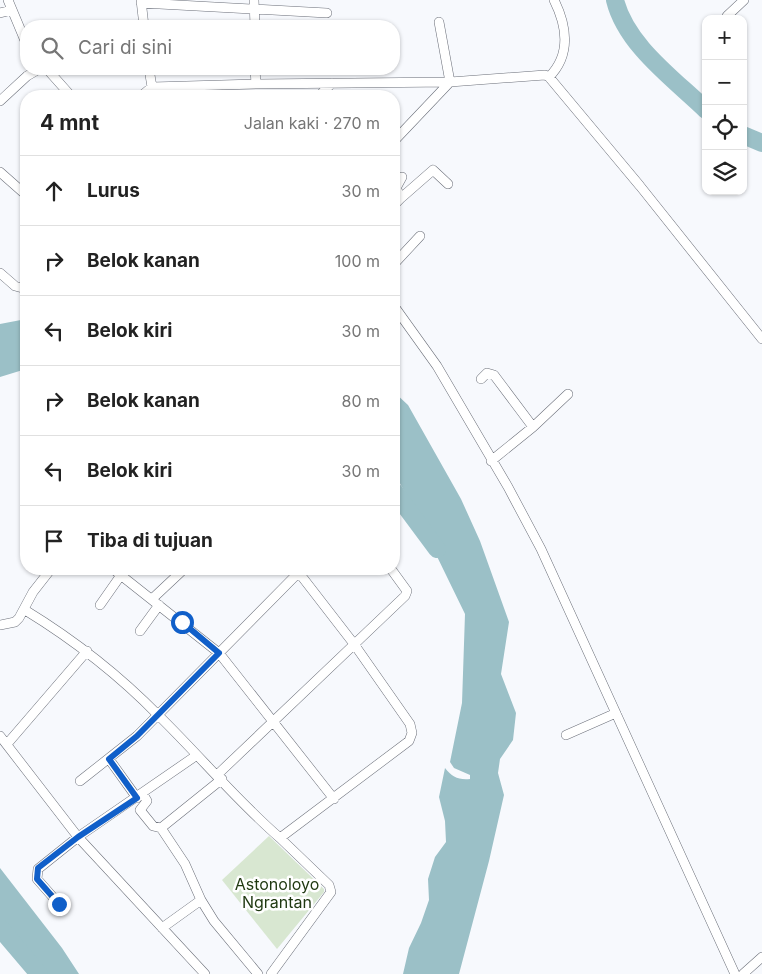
<!DOCTYPE html>
<html lang="id">
<meta charset="utf-8">
<style>
:root{--surface:#fff;--page:#f6f6f6;--text:#222;--muted:#767676;--line:#e0e0e0}
body{margin:0;font-family:Inter,sans-serif;background:var(--page);color:var(--text)}
.controls{position:absolute;right:15px;top:15px;display:grid;overflow:hidden;border-radius:10px;box-shadow:0 1px 4px #0004}
.controls button{width:45px;height:45px;display:grid;place-items:center;padding:0;border:0;border-bottom:1px solid var(--line);background:var(--surface);color:var(--text);font:25px sans-serif}
.stop{position:absolute;width:15px;height:15px;margin:-11px;border:4px solid #105fc9;border-radius:50%;background:#fff}
.stop.end{background:#105fc9;border-color:#fff;box-shadow:0 1px 5px #0008}
.list{margin:0;padding:0;list-style:none}
h2{display:flex;justify-content:space-between;align-items:center;height:65px;margin:0;padding:0 20px;font-size:21px}
h2 small{font-size:16px;font-weight:400;color:var(--muted)}
.list li{display:grid;grid-template-columns:32px 1fr auto;gap:15px;align-items:center;box-sizing:border-box;height:70px;padding:0 20px;border-top:1px solid var(--line)}
.list b{display:block;font-size:19px;white-space:nowrap}
.list em{font-size:16px;font-style:normal;color:var(--muted)}
.icon{flex:none;width:28px;height:28px;fill:none;stroke:currentColor;stroke-width:2;stroke-linecap:round;stroke-linejoin:round}
.map{position:relative;flex:none;width:762px;height:974px;overflow:hidden}
.search{position:absolute;background:var(--surface);box-shadow:0 1px 4px #0004;left:20px;top:20px;width:380px;height:55px;display:flex;align-items:center;gap:12px;box-sizing:border-box;padding:0 18px;border-radius:20px;color:var(--muted);font-size:19px}
.panel{position:absolute;background:var(--surface);box-shadow:0 1px 4px #0004;left:20px;top:90px;width:380px;height:485px;border-radius:20px}
.map>svg:first-child{display:block}
.green{fill:#d8e7d1}
.water{fill:#9bc0c7}
.lines{fill:none;stroke-linecap:round;stroke-linejoin:round}
.river{stroke:#9bc0c7;stroke-width:18}
.street-casing{stroke:#6b6f79;stroke-width:10}
.street{stroke:#fff;stroke-width:9}
.route{stroke:#105fc9;stroke-width:6}
.labels{text-anchor:middle;stroke-width:5;stroke-linejoin:round;paint-order:stroke}
.park-label{font-size:16px;fill:#1f3810;stroke:#fff}
</style>
<div class="map">
<svg width="762" height="974" viewBox="0 0 762 974">
<rect width="100%" height="100%" fill="#f7f9fd"/>
<path class="green" d="M 269,836 L 324,889 L 324,892 L 277,949 L 222,880 Z"/>
<path class="water" d="M 26,319 L 26,369 L 0,377 L 0,324 Z
M 394,392 L 408,405 L 461,499 L 480,541 L 509,622 L 501,674 L 516,713 L 513,740 L 500,759 L 498,773 L 504,795 L 489,861 L 459,974 L 403,974 L 409,948 L 421,923 L 429,900 L 428,879 L 435,857 L 446,842 L 445,821 L 439,797 L 445,768 C 452,777 458,780 470,779 L 470,775 L 454,768 L 450,762 L 462,703 L 465,614 L 410,501 L 394,473 Z
M 0,868 L 62,948 L 79,974 L 37,974 L 0,919 Z"/>
<g class="lines">
<path class="river" d="M 615,0 C 626,45 674,79 706,110
M 743,135 L 762,143
M 394,491 L 437,549
M 0,928 L 39,974"/>
<defs>
<path id="street" d="M 8,0 L 26,43
M 141,0 L 144,26
M 254,0 L 255,26
M 141,3 L 327,13
M 0,13 L 12,10
M 727,16 L 744,0
M 47,69 L 71,96
M 149,69 L 152,87 L 157,96
M 255,69 L 256,84
M 549,77 C 571,55 567,26 554,0
M 141,96 L 152,87 L 256,84 L 450,82 L 545,75 L 549,77 L 640,186 L 762,339
M 319,96 L 332,83
M 0,101 L 27,76 L 39,69
M 394,141 L 450,82 L 439,22
M 0,172 L 26,195
M 401,198 L 433,170 L 448,184
M 394,205 L 401,198 L 396,188 L 402,177
M 394,264 L 420,236
M 0,273 L 15,286 L 26,289
M 394,306 L 437,366 L 508,487 L 541,549 L 735,974
M 481,379 L 487,373 L 494,375 L 533,427
M 491,461 L 533,427 L 568,394
M 113,569 L 219,653 L 334,799
M 152,599 L 184,569
M 100,605 L 121,575
M 25,610 C 74,640 119,675 159,716 C 200,756 237,801 280,838 L 409,741 L 412,733 L 410,724 L 354,644 L 296,569
M 0,625 L 15,622 L 19,618 L 33,592 L 51,569
M 140,631 L 159,605
M 566,735 L 616,713
M 0,736 L 78,837 L 205,974
M 7,744 L 87,651
M 109,759 L 137,798
M 217,775 L 405,596 L 407,591 L 391,569
M 80,781 L 137,736 L 302,569
M 143,794 L 147,801 L 140,810 L 153,826 L 161,828 L 222,779
M 161,828 L 185,864 L 201,900 L 214,921 L 258,974
M 59,904 L 37,879 L 38,869 L 78,837 L 197,755
M 162,928 L 201,900
M 271,974 L 331,892 L 329,885 L 280,838
M 743,974 L 762,957"/>
</defs>
<use href="#street" class="street-casing"/>
<use href="#street" class="street"/>
</g>
<g class="lines">
<path class="route" d="M 59,904 L 37,879 L 38,868 L 78,837 L 137,798 L 109,759 L 137,736 L 219,653 L 182,622"/>
</g>
<g class="labels">
<g class="park-label">
<text x="277" y="890">Astonoloyo<tspan x="277" dy="18">Ngrantan</tspan></text>
</g>
</g>
</svg>
<div class="controls">
<button>+</button>
<button>−</button>
<button><svg class="icon" aria-label="locate" viewBox="0 0 24 24"><circle cx="12" cy="12" r="6"/><path d="M12 2v4M12 18v4M2 12h4M18 12h4"/></svg></button>
<button><svg class="icon" aria-label="layers" viewBox="0 0 24 24"><path d="M12 4l9 5-9 5-9-5zM3 14l9 5 9-5"/></svg></button>
</div>
<div class="stop" style="left:182px;top:622px"></div>
<div class="stop end" style="left:59px;top:904px"></div>
<div class="search"><svg class="icon" aria-label="search" viewBox="0 0 24 24"><circle cx="10" cy="10" r="6"/><path d="M15 15l6 6"/></svg>Cari di sini</div>
<section class="panel">
<h2>4 mnt<small>Jalan kaki · 270 m</small></h2>
<ul class="list">
<li><svg class="icon" aria-label="ahead" viewBox="0 0 24 24"><path d="M12 20V5M6 11l6-6 6 6"/></svg><div><b>Lurus</b></div><em>30 m</em></li>
<li><svg class="icon" aria-label="right" viewBox="0 0 24 24"><path d="M7 20v-9h11M14 6l5 5-5 5"/></svg><div><b>Belok kanan</b></div><em>100 m</em></li>
<li><svg class="icon" aria-label="left" viewBox="0 0 24 24"><path d="M17 20v-9H6M10 6l-5 5 5 5"/></svg><div><b>Belok kiri</b></div><em>30 m</em></li>
<li><svg class="icon" aria-label="right" viewBox="0 0 24 24"><path d="M7 20v-9h11M14 6l5 5-5 5"/></svg><div><b>Belok kanan</b></div><em>80 m</em></li>
<li><svg class="icon" aria-label="left" viewBox="0 0 24 24"><path d="M17 20v-9H6M10 6l-5 5 5 5"/></svg><div><b>Belok kiri</b></div><em>30 m</em></li>
<li><svg class="icon" aria-label="arrive" viewBox="0 0 24 24"><path d="M6 21V4h12l-3 4 3 4H6"/></svg><div><b>Tiba di tujuan</b></div></li>
</ul>
</section>
</div>
